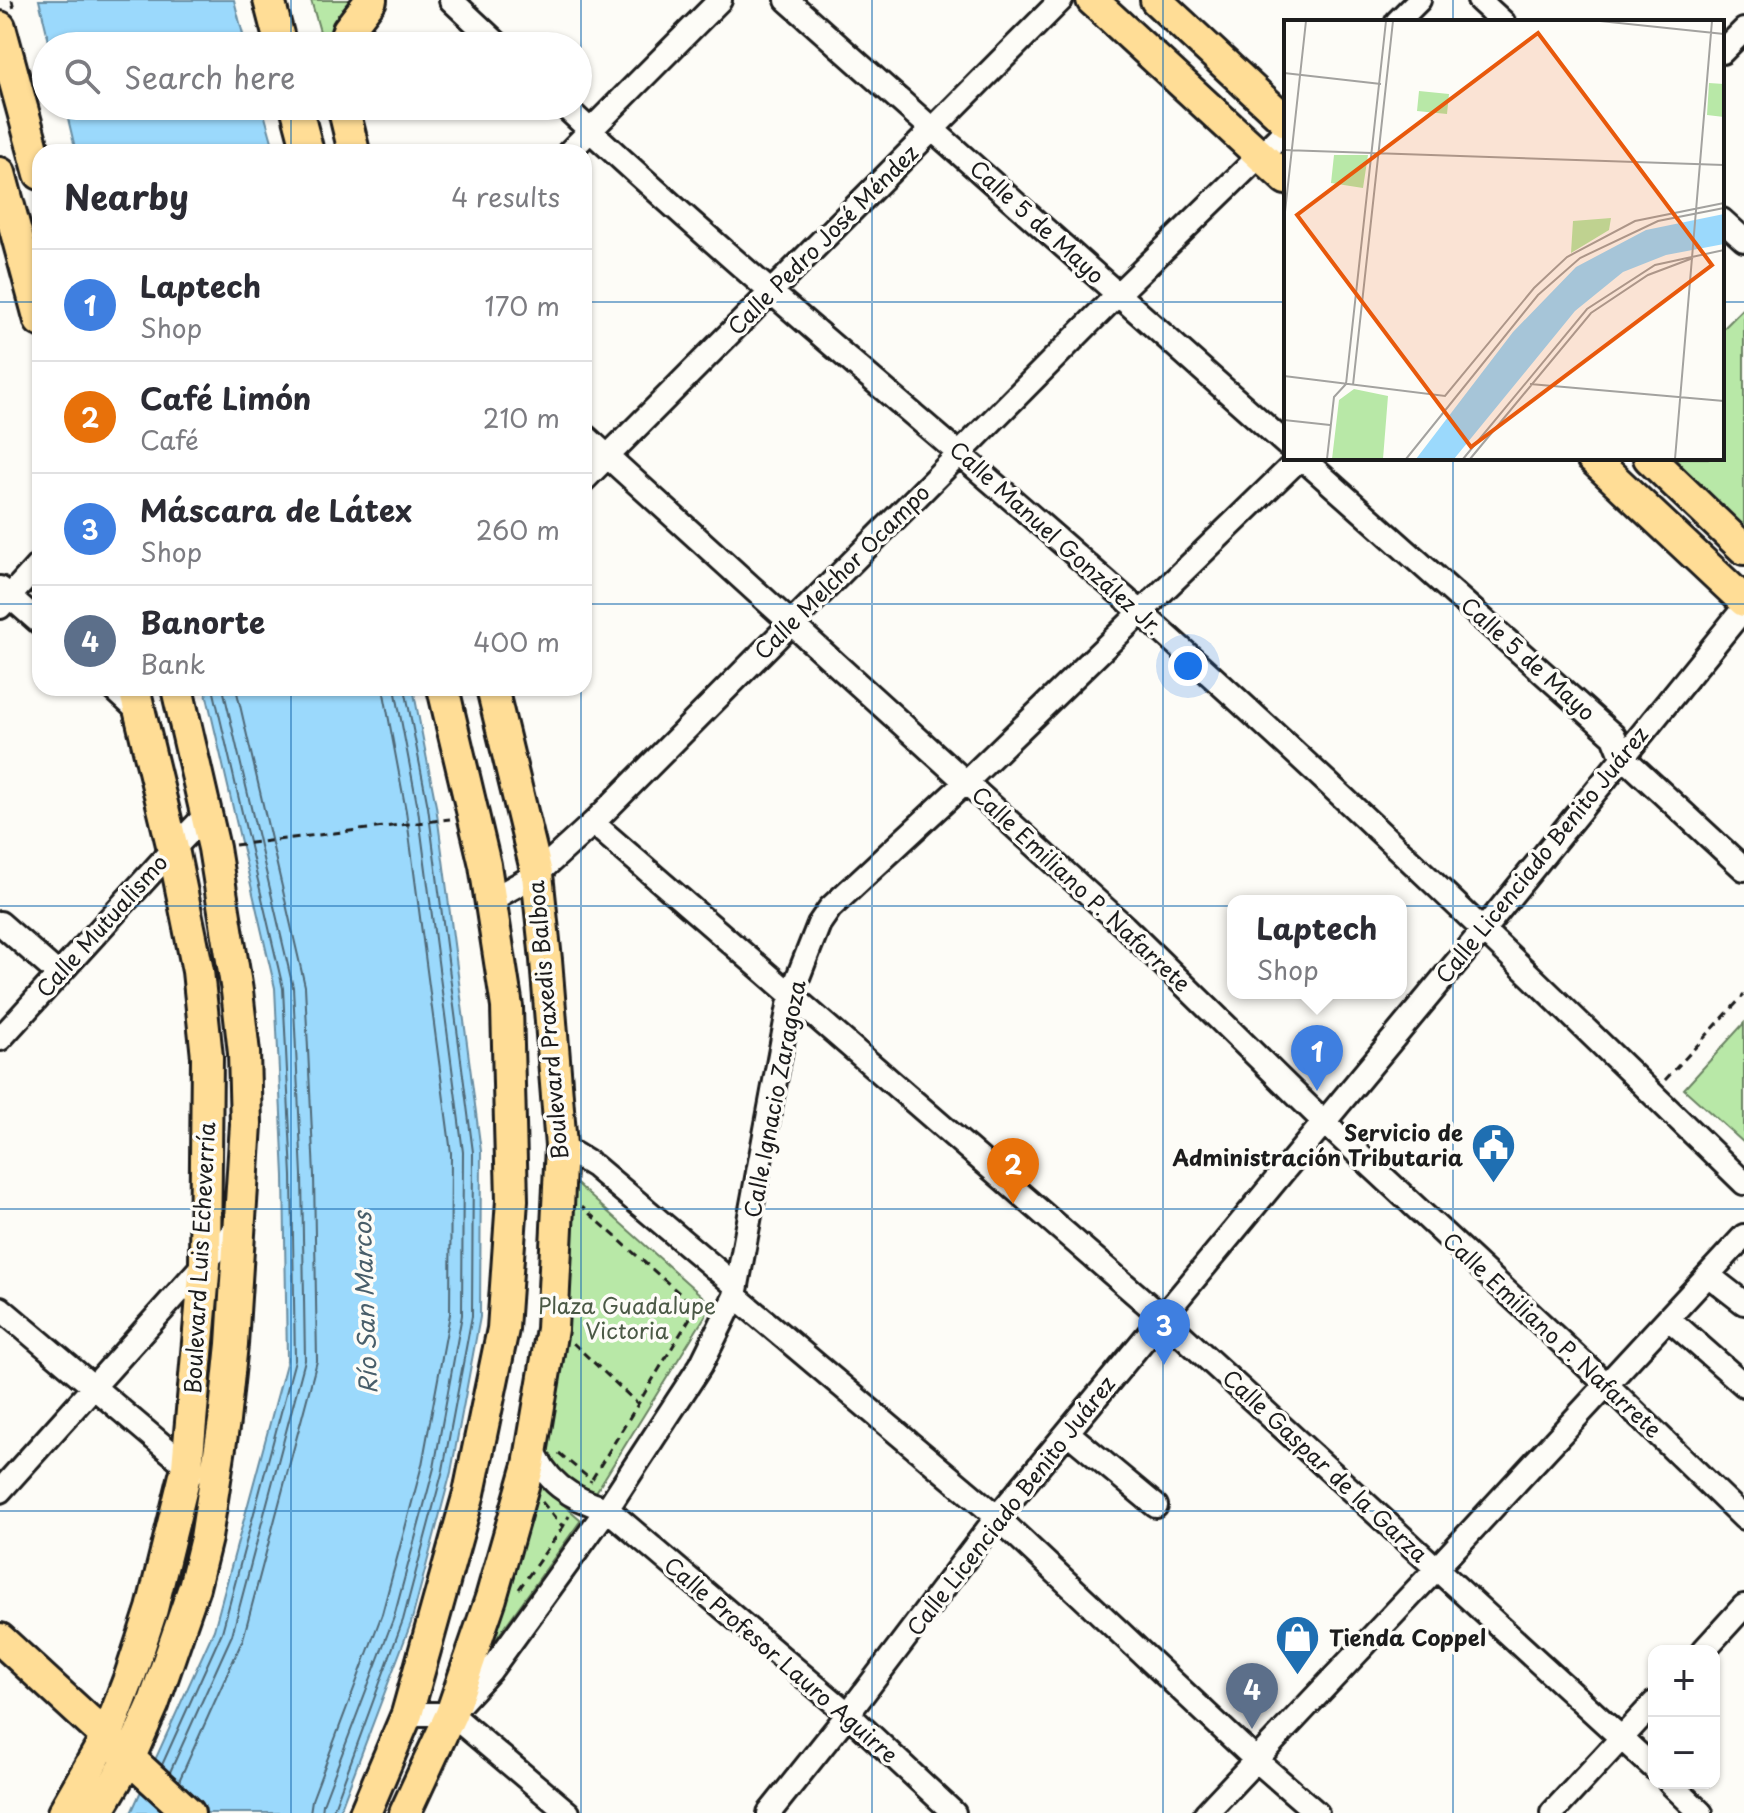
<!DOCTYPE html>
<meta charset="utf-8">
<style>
:root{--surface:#fff;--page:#f2f2f3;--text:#2b2b33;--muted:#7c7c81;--line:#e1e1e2;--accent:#1f6fb2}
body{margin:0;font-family:"Playpen Sans",sans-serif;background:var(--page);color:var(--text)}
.controls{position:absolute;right:24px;bottom:24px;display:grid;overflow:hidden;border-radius:16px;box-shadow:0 2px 6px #0004}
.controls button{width:72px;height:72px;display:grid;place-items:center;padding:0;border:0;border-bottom:2px solid var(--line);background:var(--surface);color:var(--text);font:40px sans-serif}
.you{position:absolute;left:1188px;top:666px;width:28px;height:28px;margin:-20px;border:6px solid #fff;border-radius:50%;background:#1a73e8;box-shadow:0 0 0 12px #1a73e833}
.badge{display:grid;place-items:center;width:52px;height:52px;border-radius:50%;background:var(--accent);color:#fff;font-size:26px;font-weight:700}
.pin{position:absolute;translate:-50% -66px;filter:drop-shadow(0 2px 4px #0008)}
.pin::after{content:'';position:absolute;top:42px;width:28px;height:24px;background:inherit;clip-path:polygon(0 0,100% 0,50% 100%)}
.popup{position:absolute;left:1227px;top:895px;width:180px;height:104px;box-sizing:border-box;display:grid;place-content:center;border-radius:16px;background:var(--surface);filter:drop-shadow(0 2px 6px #0005);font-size:26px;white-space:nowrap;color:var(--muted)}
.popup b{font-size:30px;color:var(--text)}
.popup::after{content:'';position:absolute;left:50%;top:100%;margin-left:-16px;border:16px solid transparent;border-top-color:var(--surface)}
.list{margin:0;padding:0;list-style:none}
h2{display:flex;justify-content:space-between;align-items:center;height:104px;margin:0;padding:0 32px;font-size:34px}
h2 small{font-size:26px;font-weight:400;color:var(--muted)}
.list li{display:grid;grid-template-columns:52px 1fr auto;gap:24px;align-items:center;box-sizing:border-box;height:112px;padding:0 32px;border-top:2px solid var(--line)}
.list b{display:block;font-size:30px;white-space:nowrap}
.list p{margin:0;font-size:26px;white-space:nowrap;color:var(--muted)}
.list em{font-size:26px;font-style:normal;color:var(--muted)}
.icon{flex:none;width:44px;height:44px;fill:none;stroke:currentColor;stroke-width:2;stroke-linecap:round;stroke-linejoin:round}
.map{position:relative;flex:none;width:1744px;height:1813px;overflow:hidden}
.search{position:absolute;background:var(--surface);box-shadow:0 2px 6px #0004;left:32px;top:32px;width:560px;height:88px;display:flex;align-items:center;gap:20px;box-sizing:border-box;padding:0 28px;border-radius:44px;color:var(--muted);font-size:30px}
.panel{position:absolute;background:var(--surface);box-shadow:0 2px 6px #0004;left:32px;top:144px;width:560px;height:552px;border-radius:24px}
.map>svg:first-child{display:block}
.green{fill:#b8e8a7;stroke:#6a8262;stroke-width:2}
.water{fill:#9bd9fc;stroke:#688da2;stroke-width:2}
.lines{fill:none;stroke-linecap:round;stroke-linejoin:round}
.shore{stroke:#4f6876;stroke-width:2}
.minor-casing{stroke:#1c1c1c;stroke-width:28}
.major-casing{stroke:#1c1c1c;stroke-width:36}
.path{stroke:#1c1c1c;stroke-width:3;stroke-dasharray:8 6;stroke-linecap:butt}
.minor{stroke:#fdfcf7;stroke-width:22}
.major{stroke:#ffdd96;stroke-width:30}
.grid{fill:none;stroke:#1f6fb2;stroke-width:2;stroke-opacity:0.55}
.labels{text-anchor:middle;stroke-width:7;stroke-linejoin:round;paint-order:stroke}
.street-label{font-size:22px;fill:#1c1c1c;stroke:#fdfcf7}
.poi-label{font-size:22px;font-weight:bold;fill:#1c1c1c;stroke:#fdfcf7;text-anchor:end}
.park-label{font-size:22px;fill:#4b5946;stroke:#fdfcf7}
.water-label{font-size:24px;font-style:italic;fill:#485e6a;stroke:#fdfcf7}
.inset-road{fill:none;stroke:#a3a29f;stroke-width:2}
.view{fill:#e8590c;fill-opacity:0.15;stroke:#e8590c;stroke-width:4}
.inset-edge{fill:none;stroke:#1c1c1c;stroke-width:4}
</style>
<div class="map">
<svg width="1744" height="1813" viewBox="0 0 1744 1813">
<rect width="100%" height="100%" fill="#fdfcf7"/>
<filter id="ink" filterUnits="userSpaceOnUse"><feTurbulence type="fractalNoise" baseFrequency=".0125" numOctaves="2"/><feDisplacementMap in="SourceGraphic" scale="16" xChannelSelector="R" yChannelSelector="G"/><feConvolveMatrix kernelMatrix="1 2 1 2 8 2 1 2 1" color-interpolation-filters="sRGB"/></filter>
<g filter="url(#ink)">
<path class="green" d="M 311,0 L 362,0 L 334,46 L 324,46 Z
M 1744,308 L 1744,528 L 1673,458 L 1722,458 L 1722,330 Z
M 1744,1023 L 1744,1143 L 1684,1089 Z
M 569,1177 L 712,1305 L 593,1497 L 557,1471 L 539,1445 Z
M 527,1473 L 581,1520 L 481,1660 Z"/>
<path class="water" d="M 39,0 L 234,0 L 246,46 L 50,46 Z
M 65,106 L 262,106 L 275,152 L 76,152 Z
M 205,688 L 413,688 L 436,806 L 481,1151 L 480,1317 L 451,1472 L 411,1623 L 339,1813 L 131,1813 L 214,1630 L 287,1360 L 284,1176 L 275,988 Z"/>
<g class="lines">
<path class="shore" d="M 162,1765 L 222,1632 L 295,1360 L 292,1176 L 283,988 L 213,688
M 170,1772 L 232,1635 L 305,1360 L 302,1175 L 293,987 L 223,688
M 179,1781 L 243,1639 L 317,1361 L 314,1175 L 305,986 L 236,688
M 310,1813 L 312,1800 L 382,1614 L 422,1465 L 450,1314 L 451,1153 L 406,811 L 383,688
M 322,1813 L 323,1804 L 394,1617 L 434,1468 L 462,1315 L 463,1152 L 418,809 L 395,688
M 332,1813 L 403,1620 L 443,1470 L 472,1316 L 473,1152 L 428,807 L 405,688"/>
<defs>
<path id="minor" d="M 451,0 L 500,46
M 787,0 L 1286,444
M 1479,0 L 1503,22
M 1397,22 L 1419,0
M 1722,52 L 1744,30
M 564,106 C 749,280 948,440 1137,609 C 1345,794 1545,989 1744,1183
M 569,152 L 720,0
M 1722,220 L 1744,240
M 584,435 L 1124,926 L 1324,1122 L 1607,1385 L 1744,1518
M 1302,458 L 1614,736 L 1622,756 L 1744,869
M 584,480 L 1061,0
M 0,588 L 40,623
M 0,607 L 40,563
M 113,688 L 139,712
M 593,823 L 1161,1316 L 1654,1768
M 491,900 L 537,874 L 593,823 L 1118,294 L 1286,130
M 0,923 L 58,974
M 0,1039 L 173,849 L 206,815
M 561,1146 L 594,1166 L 736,1286
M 1708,1275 L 1744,1303
M 735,1296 L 997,1517 L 1256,1760 L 1317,1813
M 0,1308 L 194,1472
M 1668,1318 L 1744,1385
M 1068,1433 L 1156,1506
M 532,1444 C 543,1481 571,1499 607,1509 L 848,1714 L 954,1813
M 0,1491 L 238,1226
M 1703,1651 L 1744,1606
M 457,1707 L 490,1671 L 607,1509 L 701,1365 L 735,1296 L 791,995 L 819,924 L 830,908 L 966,782 L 1300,458
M 407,1714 L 451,1714
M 451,1714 L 568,1813
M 1670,1783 L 1701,1813
M 769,1813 L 848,1714 L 997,1517 L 1484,929 L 1744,608
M 1206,1813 L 1436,1569 L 1744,1236
M 1552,1813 L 1654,1703"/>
<path id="major" d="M 269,0 L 281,46
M 1092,0 L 1286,179
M 1156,0 L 1286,121
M 0,27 L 40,174
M 343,46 L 348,30 L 371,0
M 296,106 L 308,152
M 343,106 L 354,152
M 0,173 L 40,321
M 1592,458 L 1744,601
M 1649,458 L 1744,549
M 0,1639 L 189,1813
M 63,1813 L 107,1736 L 130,1676 L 152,1609 L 187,1467 L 205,1263 L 207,1057 L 198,971 L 173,849 L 134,688
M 97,1813 L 130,1757 L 153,1705 L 194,1587 L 206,1538 L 224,1421 L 232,1344 L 246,1124 L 244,1053 L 237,991 L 214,848 L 177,688
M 365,1813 L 407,1714 L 469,1493 L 503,1329 L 512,1200 L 507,1007 L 485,865 L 443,688
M 405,1813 L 451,1714 L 491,1598 L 529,1465 L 552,1329 L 561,1146 L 546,960 L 537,874 L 492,688"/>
</defs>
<use href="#minor" class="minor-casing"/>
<use href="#major" class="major-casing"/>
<path class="path" d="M 12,0 L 14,9
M 235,845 L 450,819
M 1665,1080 L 1744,995
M 573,1343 L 638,1404 L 696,1308 L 582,1207
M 559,1453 L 591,1480 L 590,1482
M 592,1479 L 638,1404
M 542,1502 L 563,1527 L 569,1516
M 519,1589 L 563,1527"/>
<use href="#minor" class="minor"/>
<use href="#major" class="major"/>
</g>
</g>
<path class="grid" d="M 291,0 L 291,46M 581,0 L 581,152M 872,0 L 872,1813M 1163,0 L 1163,1813M 1453,0 L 1453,22M 291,106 L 291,152M 0,302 L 40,302M 584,302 L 1286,302M 1722,302 L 1744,302M 1453,458 L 1453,1813M 0,604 L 40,604M 584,604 L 1744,604M 291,688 L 291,1813M 581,688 L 581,1813M 0,906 L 1744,906M 0,1209 L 1744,1209M 0,1511 L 1744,1511"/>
<defs>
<symbol id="civic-pin" viewBox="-11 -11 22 30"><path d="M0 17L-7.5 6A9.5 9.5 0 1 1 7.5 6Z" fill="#1f6fb2" stroke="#fdfcf7"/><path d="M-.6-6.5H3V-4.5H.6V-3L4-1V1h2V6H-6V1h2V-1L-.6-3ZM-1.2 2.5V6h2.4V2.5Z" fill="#fff"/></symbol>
<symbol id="shop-pin" viewBox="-11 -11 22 30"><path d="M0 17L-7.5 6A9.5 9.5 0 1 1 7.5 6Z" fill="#1f6fb2" stroke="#fdfcf7"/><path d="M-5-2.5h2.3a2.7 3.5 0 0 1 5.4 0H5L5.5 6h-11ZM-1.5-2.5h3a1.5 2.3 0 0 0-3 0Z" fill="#fff"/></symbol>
</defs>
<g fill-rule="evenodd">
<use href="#civic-pin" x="1468" y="1120" width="51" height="69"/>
<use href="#shop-pin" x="1272" y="1612" width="51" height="69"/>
</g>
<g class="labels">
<g class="street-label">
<text transform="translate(1037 222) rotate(42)" y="8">Calle 5 de Mayo</text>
<text transform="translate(823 240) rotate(-45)" y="8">Calle Pedro José Méndez</text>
<text transform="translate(1056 538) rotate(42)" y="8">Calle Manuel González Jr.</text>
<text transform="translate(842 572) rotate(-45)" y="8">Calle Melchor Ocampo</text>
<text transform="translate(1528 659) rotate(42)" y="8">Calle 5 de Mayo</text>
<text transform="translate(1542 855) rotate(-51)" y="8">Calle Licenciado Benito Juárez</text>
<text transform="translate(1081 889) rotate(43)" y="8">Calle Emiliano P. Nafarrete</text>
<text transform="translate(102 926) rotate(-48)" y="8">Calle Mutualismo</text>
<text transform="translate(548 1020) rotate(-95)" y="8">Boulevard Praxedis Balboa</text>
<text transform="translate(775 1099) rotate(-79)" y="8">Calle Ignacio Zaragoza</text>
<text transform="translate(200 1258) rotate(-87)" y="8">Boulevard Luis Echeverría</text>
<text transform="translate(1552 1335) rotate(43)" y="8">Calle Emiliano P. Nafarrete</text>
<text transform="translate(1325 1466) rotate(43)" y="8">Calle Gaspar de la Garza</text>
<text transform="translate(1011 1506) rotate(-52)" y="8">Calle Licenciado Benito Juárez</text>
<text transform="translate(781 1660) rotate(41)" y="8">Calle Profesor Lauro Aguirre</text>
</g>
<g class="poi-label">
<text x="1463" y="1141">Servicio de<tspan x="1463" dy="25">Administración Tributaria</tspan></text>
<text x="1329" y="1646" text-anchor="start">Tienda Coppel</text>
</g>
<g class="park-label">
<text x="627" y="1314">Plaza Guadalupe<tspan x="627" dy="25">Victoria</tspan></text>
</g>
<g class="water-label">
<text transform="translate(366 1303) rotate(-92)" y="8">Río San Marcos</text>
</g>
</g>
<g transform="translate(1284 20)">
<rect width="440" height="440" fill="#fdfcf7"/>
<path d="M 425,63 L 440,64 L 440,97 L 423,95 ZM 135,71 L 165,74 L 163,94 L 133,91 ZM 50,135 L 84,135 L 79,168 L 47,163 ZM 327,198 L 325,210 L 287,233 L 289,201 ZM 70,369 L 104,376 L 99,439 L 48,439 L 55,380 Z" fill="#b8e8a7"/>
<path d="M 440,194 L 440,224 L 382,235 L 339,252 L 291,291 L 170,439 L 132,439 L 229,312 L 292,247 L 362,210 Z" fill="#9bd9fc"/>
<path class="inset-road" d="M 316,1 L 440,14M 0,53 L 97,64M 0,130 L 440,145M 0,201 L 22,1M 0,356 L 161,376 L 250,268 L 283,237 L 351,201 L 440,183M 62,364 L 102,1M 246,364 L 440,381M 69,365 L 109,1M 0,400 L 46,405M 43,439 L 50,377 L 62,364M 122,439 L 254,275 L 296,238 L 374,201 L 440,188M 179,439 L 303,289 L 371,245 L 440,230M 186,439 L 307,293 L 364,255 L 409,238M 391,439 L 428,1"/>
<path class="view" d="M 254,13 L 428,245 L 187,427 L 13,195 Z"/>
<rect width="440" height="440" class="inset-edge"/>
</g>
</svg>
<div class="controls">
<button>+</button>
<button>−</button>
</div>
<div class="you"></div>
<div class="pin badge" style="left:1317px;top:1091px;background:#3f7fe0">1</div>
<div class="popup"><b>Laptech</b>Shop</div>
<div class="pin badge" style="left:1013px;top:1204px;background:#e8710a">2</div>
<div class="pin badge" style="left:1164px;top:1365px;background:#3f7fe0">3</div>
<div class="pin badge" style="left:1252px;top:1729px;background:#5c6f8a">4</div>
<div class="search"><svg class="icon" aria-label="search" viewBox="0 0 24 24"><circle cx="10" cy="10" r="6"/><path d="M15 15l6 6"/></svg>Search here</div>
<section class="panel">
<h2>Nearby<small>4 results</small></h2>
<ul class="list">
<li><span class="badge" style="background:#3f7fe0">1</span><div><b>Laptech</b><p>Shop</p></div><em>170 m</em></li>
<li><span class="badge" style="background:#e8710a">2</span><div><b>Café Limón</b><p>Café</p></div><em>210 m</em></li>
<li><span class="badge" style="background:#3f7fe0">3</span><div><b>Máscara de Látex</b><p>Shop</p></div><em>260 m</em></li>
<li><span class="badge" style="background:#5c6f8a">4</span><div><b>Banorte</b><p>Bank</p></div><em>400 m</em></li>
</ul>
</section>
</div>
